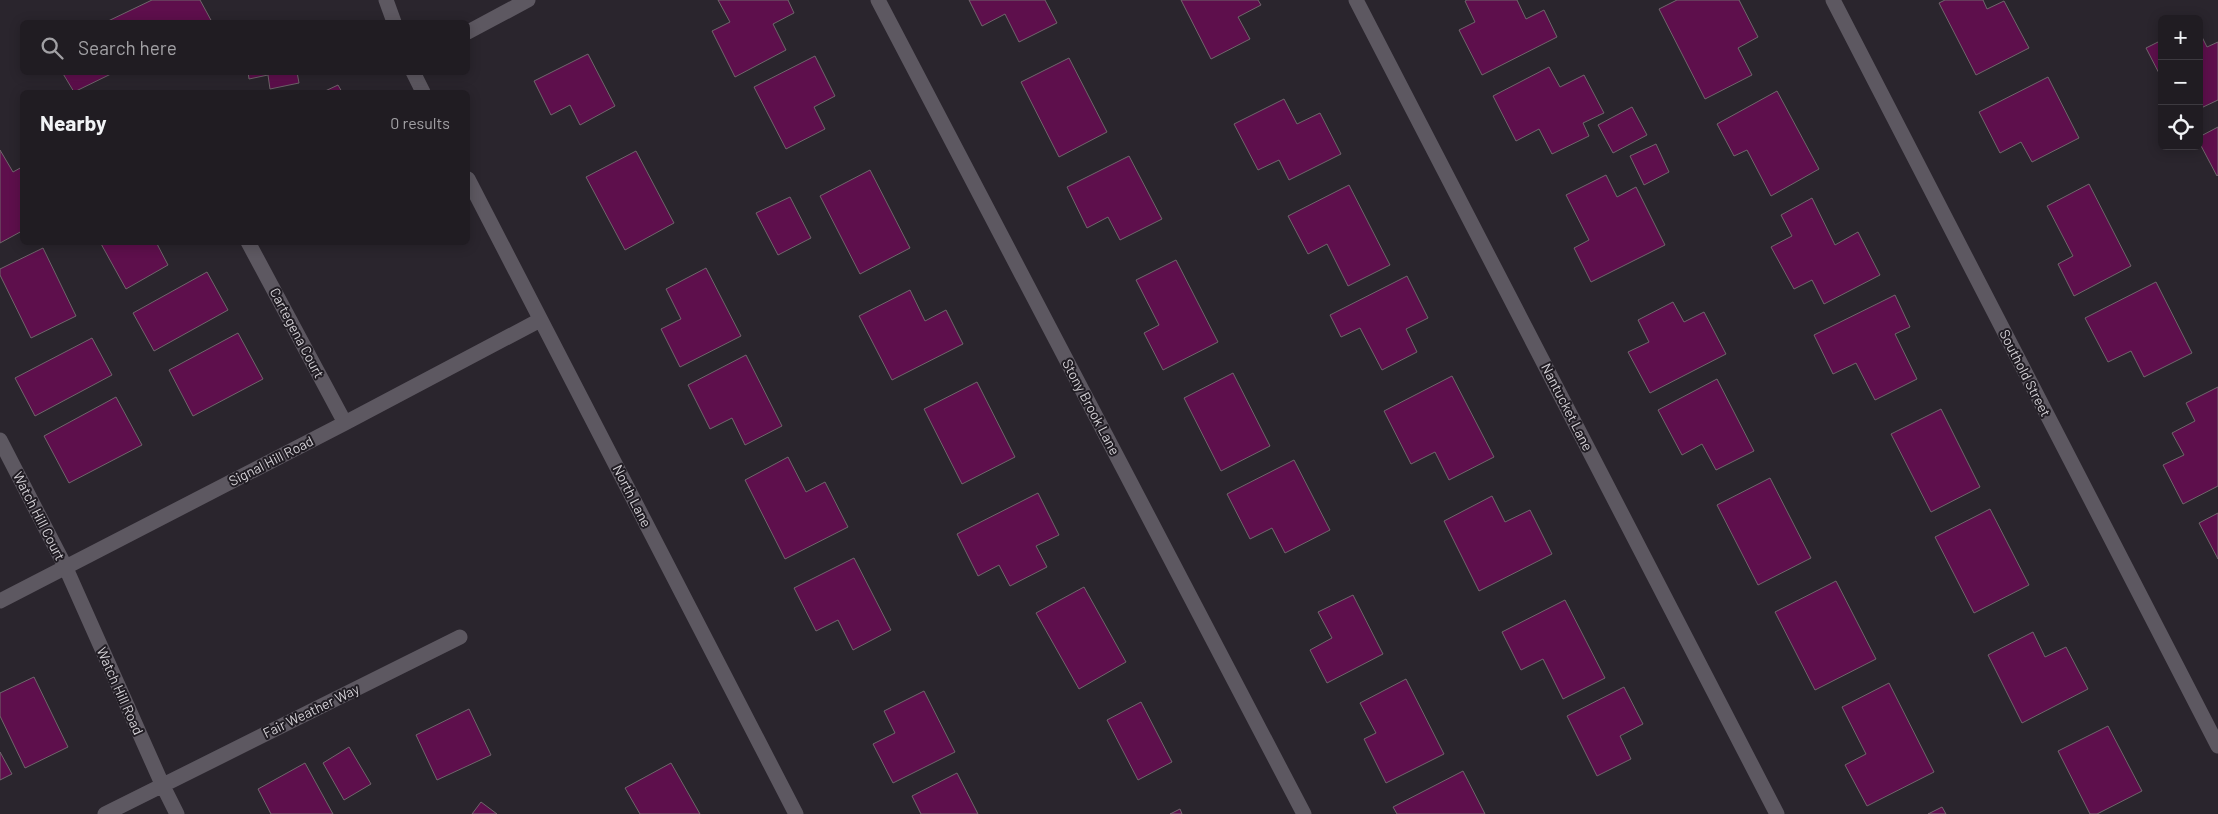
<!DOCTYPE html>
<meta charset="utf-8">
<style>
:root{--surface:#201c22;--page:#28252a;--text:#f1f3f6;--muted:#a2a1a5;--line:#3d3a40}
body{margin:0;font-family:Barlow,sans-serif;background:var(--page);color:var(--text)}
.controls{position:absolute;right:15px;top:15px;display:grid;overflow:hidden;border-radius:8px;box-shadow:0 2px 12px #0003}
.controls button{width:45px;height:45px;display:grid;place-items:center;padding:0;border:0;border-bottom:1px solid var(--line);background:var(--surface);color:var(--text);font:25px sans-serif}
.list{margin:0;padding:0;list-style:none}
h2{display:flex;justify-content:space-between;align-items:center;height:65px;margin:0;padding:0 20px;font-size:21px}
h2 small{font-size:16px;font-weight:400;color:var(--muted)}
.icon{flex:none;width:28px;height:28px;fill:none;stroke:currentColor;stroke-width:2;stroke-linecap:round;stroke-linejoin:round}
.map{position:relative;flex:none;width:2218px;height:814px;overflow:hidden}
.search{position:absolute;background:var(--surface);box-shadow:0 2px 12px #0003;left:20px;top:20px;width:450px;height:55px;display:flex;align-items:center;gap:12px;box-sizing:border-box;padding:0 18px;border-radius:8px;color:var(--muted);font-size:19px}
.panel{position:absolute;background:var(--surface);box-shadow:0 2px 12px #0003;left:20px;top:90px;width:450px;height:155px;border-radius:8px}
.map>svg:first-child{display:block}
.building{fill:#5e0f4c;stroke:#70666c}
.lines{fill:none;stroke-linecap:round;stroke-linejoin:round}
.minor{stroke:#5d5861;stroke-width:15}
.labels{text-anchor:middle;stroke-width:4;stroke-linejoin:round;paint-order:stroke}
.street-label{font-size:14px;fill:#d4d1d6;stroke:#201c23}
</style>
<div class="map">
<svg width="2218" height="814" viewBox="0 0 2218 814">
<rect width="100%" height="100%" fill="#2a252d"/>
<path class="building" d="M 152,0 L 200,0 L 212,22 L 106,22 Z
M 718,0 L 788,0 L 794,13 L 773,24 L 786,50 L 735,77 L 712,31 L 730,22 Z
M 969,0 L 1045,0 L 1057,23 L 1019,42 L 1005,14 L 982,26 Z
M 1181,0 L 1258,0 L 1261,5 L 1238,17 L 1250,39 L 1211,59 Z
M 1467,0 L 1517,0 L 1526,19 L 1544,10 L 1557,37 L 1482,75 L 1459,30 L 1475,22 L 1465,1 Z
M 1677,0 L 1739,0 L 1758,37 L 1738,48 L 1752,75 L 1705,99 L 1659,9 Z
M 1945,0 L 1983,0 L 1987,9 L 2004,1 L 2029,48 L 1976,75 L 1939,3 Z
M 2199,31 L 2207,47 L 2218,42 L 2218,100 L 2201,108 L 2199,105 Z
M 2162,40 L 2162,79 L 2146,48 Z
M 588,54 L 615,106 L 580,125 L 570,105 L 551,115 L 534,81 Z
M 815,56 L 835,96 L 814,107 L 825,129 L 786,149 L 754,87 Z
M 1069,58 L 1107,132 L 1059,157 L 1021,82 Z
M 1549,67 L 1560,87 L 1584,75 L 1604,113 L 1583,123 L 1589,136 L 1552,154 L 1539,129 L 1516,141 L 1493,96 Z
M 62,72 L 115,72 L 74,92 Z
M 248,72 L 297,72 L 299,83 L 270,89 L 268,75 L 249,79 Z
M 2048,77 L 2079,138 L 2032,162 L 2021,142 L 2000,153 L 1979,112 Z
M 338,85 L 342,92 L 323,92 Z
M 1777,91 L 1819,169 L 1771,196 L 1747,150 L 1734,156 L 1717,124 Z
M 1284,99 L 1297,124 L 1320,113 L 1341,154 L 1289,180 L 1279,160 L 1258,170 L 1234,124 Z
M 1632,107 L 1647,135 L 1613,153 L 1598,125 Z
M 2218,127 L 2218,175 L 2217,176 L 2199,142 L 2199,137 Z
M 1656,144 L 1669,172 L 1644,185 L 1630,156 Z
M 0,150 L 13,172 L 22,167 L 22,231 L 0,243 Z
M 636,151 L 674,223 L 625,250 L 586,177 Z
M 1129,156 L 1162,219 L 1120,240 L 1108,217 L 1087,228 L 1067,187 Z
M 870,170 L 910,248 L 860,274 L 820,196 Z
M 1606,175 L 1617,197 L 1636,187 L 1665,245 L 1591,282 L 1574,248 L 1589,240 L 1566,195 Z
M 2089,184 L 2131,266 L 2074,296 L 2058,264 L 2073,256 L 2047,206 Z
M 1349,185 L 1390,265 L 1348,286 L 1327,244 L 1308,254 L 1288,216 Z
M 790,197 L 811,238 L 778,255 L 756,213 Z
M 1812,198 L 1835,245 L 1858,232 L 1880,275 L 1824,304 L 1812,280 L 1794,289 L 1771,247 L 1792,236 L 1781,215 Z
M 100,242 L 156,242 L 168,265 L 126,289 Z
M 43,248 L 76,316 L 31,338 L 0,275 L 0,269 Z
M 1176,260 L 1218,342 L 1163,370 L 1144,333 L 1159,325 L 1136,280 Z
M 706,268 L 741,336 L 680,367 L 661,329 L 681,319 L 666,289 Z
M 207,272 L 228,310 L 154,351 L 133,313 Z
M 1407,276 L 1428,318 L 1406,329 L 1417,352 L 1382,370 L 1360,328 L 1341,337 L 1330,315 Z
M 2156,282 L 2192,353 L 2144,377 L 2131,351 L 2108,362 L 2085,318 Z
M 910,290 L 925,321 L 946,310 L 963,344 L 892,380 L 859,316 Z
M 1895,295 L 1910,327 L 1895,334 L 1917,379 L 1875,400 L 1856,363 L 1833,374 L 1814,335 Z
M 1673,302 L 1684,322 L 1704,312 L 1726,354 L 1650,393 L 1628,352 L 1649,342 L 1638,320 Z
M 238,333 L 263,379 L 193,416 L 169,370 Z
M 92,338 L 112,375 L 35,416 L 15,378 Z
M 746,355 L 782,426 L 745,445 L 732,418 L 710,429 L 688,385 Z
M 1233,373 L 1270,446 L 1221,471 L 1184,398 Z
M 1452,376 L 1494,457 L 1449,480 L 1435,452 L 1411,464 L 1384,411 Z
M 1717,379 L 1754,451 L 1716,470 L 1702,444 L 1682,455 L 1658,410 Z
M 977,382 L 1015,457 L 962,484 L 924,409 Z
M 2218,387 L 2218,486 L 2183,504 L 2163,465 L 2184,455 L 2172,433 L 2195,421 L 2186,403 Z
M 116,397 L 142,445 L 69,483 L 44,436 Z
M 1941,409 L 1980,487 L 1931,512 L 1891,434 Z
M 788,457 L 806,492 L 825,482 L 848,527 L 785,559 L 745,480 Z
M 1294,460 L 1330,530 L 1285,553 L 1272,528 L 1250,539 L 1227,494 Z
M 1770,478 L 1811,558 L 1758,585 L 1717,505 Z
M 1038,493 L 1059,535 L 1036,546 L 1047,567 L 1010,586 L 999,565 L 978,576 L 957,534 Z
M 1492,496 L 1505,522 L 1530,510 L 1552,554 L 1479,591 L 1444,521 Z
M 1990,509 L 2029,585 L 1974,613 L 1935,537 Z
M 2218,513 L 2218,559 L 2199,523 Z
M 854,558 L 891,630 L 853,650 L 838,620 L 816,631 L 794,588 Z
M 1836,581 L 1876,659 L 1815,690 L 1775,612 Z
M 1084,587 L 1126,662 L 1079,689 L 1036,613 Z
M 1353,595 L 1383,654 L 1327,683 L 1310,650 L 1332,638 L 1318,612 Z
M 1565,600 L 1605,678 L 1563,699 L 1543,659 L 1521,670 L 1502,632 Z
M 2033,632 L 2045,657 L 2066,647 L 2088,689 L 2022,723 L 1988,655 Z
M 34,677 L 68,747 L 25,768 L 0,716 L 0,693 Z
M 1406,679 L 1444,754 L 1386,783 L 1364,739 L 1376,733 L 1360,703 Z
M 1889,683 L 1934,772 L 1867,806 L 1845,765 L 1866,754 L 1842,707 Z
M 1624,687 L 1643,724 L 1620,736 L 1631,759 L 1597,776 L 1567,716 Z
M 924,691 L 955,752 L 893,783 L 873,744 L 895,733 L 884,711 Z
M 1141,702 L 1172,762 L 1138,780 L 1107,720 Z
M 469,709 L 491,755 L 437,780 L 416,735 Z
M 2108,726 L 2142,791 L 2097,814 L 2090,814 L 2058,751 Z
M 349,747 L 371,784 L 344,800 L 323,763 Z
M 0,752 L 12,774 L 0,780 Z
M 305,763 L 333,814 L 271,814 L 258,789 Z
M 671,763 L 700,814 L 640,814 L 625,788 Z
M 1463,771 L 1485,814 L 1397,814 L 1393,807 Z
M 957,773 L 978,814 L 921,814 L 912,796 Z
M 481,802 L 497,814 L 472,814 Z
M 1942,807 L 1946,814 L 1928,814 Z
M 1180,809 L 1182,814 L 1170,814 Z"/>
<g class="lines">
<path class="minor" d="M 386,0 L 394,22
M 878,0 L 1304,814
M 1356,0 L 1777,814
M 1833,0 L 2218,746
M 468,32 L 528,0
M 413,72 L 423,92
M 468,179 L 796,814
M 248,242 L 345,423
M 0,440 L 65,566 L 162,784 L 177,814
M 0,601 L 345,423 L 540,320
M 105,814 L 460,637"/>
</g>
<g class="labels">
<g class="street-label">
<text transform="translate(297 333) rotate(62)" y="5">Cartegena Court</text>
<text transform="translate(2025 373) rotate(63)" y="5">Southold Street</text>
<text transform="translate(1091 407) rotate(62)" y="5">Stony Brook Lane</text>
<text transform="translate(1567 407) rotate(63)" y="5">Nantucket Lane</text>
<text transform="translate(271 461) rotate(-27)" y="5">Signal Hill Road</text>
<text transform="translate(632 496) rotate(63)" y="5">North Lane</text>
<text transform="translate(39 516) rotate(63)" y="5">Watch Hill Court</text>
<text transform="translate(120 691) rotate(66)" y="5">Watch Hill Road</text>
<text transform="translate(311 711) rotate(-26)" y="5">Fair Weather Way</text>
</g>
</g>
</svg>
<div class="controls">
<button>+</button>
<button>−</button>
<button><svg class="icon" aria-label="locate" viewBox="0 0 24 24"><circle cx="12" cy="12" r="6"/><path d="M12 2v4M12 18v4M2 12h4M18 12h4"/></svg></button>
</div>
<div class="search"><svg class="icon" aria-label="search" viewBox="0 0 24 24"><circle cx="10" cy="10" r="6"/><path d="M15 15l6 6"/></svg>Search here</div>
<section class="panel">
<h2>Nearby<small>0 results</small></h2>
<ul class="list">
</ul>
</section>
</div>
